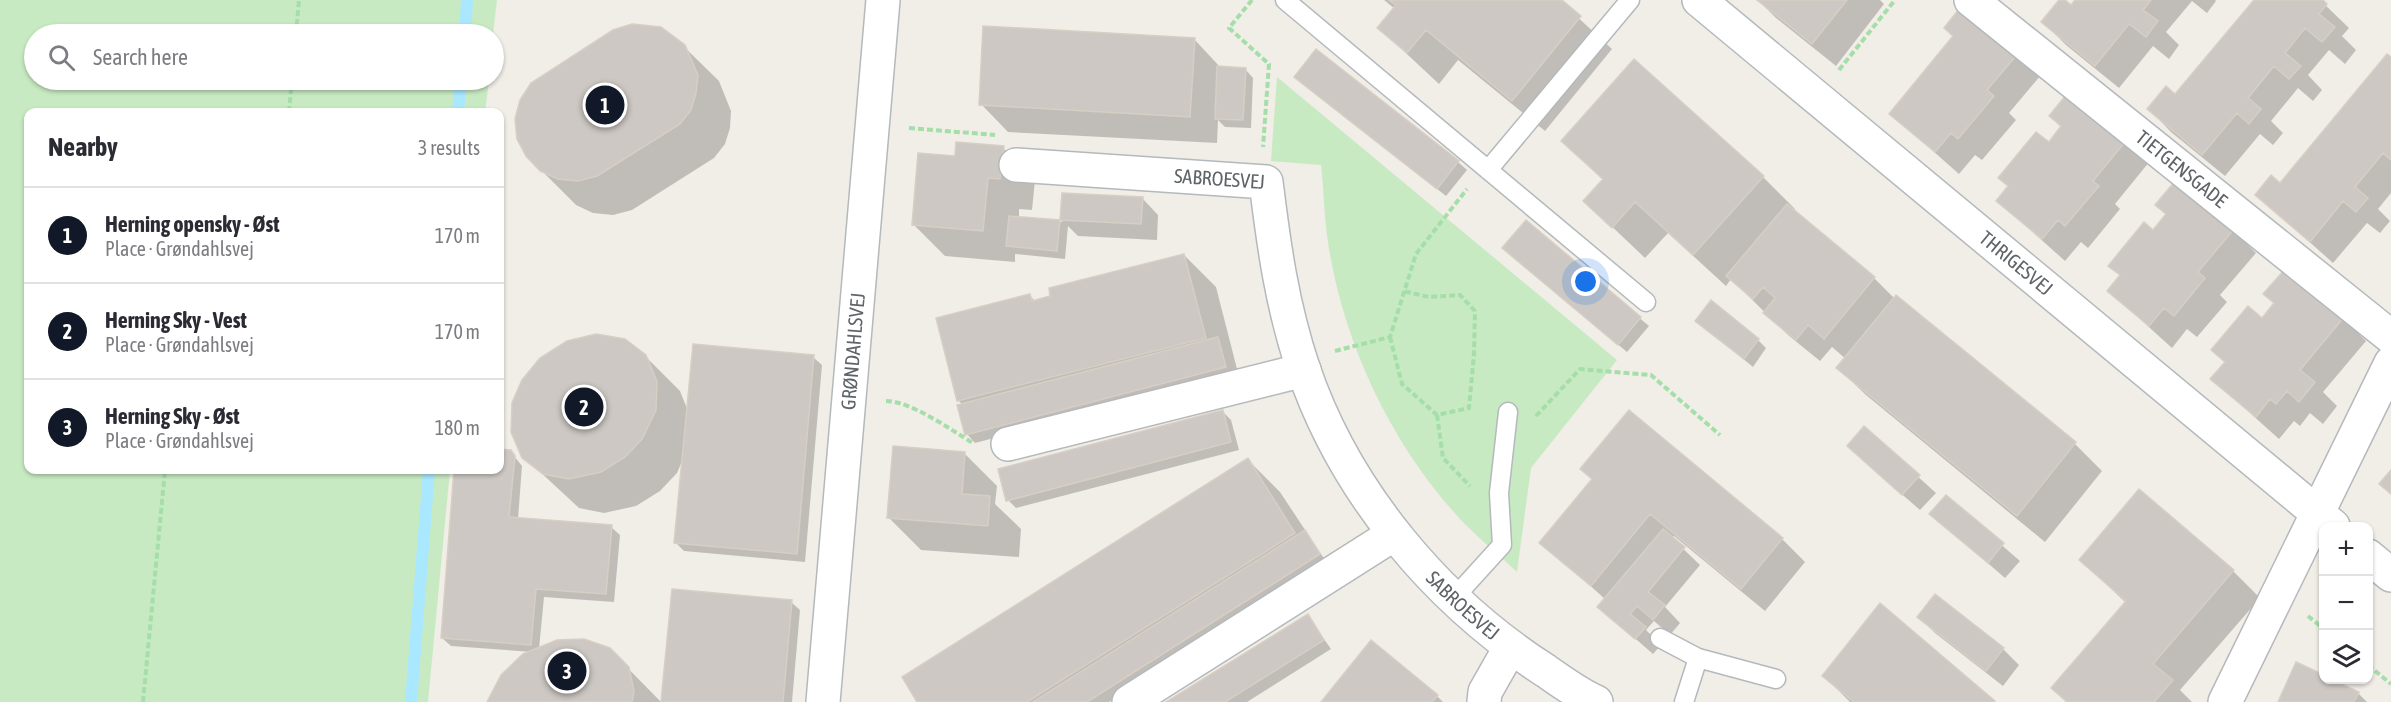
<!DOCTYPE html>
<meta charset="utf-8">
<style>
:root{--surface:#fff;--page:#f2f2f3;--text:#2b2b33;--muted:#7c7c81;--line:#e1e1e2;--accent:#111827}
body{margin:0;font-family:"Asap Condensed",sans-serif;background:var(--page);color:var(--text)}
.controls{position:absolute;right:18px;bottom:18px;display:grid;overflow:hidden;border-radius:12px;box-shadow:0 2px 4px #0004}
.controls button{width:54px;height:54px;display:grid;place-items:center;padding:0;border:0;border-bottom:2px solid var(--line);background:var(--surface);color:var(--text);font:30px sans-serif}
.you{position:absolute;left:1586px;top:282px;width:21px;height:21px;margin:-15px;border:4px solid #fff;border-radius:50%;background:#1a73e8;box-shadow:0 0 0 9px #1a73e833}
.badge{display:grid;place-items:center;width:39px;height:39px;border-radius:50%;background:var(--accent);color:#fff;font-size:20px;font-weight:700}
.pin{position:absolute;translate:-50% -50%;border:3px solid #fff;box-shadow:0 2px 6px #0006}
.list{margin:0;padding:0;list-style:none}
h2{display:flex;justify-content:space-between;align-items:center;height:78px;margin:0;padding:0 24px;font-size:26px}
h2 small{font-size:20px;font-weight:400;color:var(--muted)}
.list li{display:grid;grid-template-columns:39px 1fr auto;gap:18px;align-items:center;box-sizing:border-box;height:96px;padding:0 24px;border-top:2px solid var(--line)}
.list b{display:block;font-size:22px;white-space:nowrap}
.list p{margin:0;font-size:20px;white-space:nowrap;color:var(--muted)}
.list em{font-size:20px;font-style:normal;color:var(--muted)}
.icon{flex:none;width:33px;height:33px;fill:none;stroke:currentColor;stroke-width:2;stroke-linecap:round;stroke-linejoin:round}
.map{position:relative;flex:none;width:2391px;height:702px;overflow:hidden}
.search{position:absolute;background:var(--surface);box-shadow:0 2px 4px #0004;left:24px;top:24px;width:480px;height:66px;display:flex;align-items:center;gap:15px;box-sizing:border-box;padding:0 21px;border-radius:33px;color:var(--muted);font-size:22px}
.panel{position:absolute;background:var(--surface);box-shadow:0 2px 4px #0004;left:24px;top:108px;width:480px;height:366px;border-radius:12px}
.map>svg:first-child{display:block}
.green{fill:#c8eac2}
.shadow{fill:#0003}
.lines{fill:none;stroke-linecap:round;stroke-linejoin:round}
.stream{stroke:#a9e8ff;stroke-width:12}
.building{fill:#cdc8c3;stroke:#d7cec4;stroke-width:1.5}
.lane-casing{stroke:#b4b9bc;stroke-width:21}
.street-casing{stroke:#b4b9bc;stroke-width:36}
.path{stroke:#a4dea9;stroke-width:4;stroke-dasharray:6 3;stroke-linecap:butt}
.lane{stroke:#fff;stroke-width:18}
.street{stroke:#fff;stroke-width:33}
.labels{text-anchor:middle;stroke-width:5;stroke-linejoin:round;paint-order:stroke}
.street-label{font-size:20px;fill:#5e6468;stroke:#fff}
</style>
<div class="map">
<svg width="2391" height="702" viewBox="0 0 2391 702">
<rect width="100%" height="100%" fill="#f1ede7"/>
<path class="green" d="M 0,0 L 497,0 L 493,34 L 34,34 L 34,80 L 489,80 L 485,112 L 28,112 L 28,470 L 450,470 L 428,702 L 0,702 Z
M 1277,77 L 1617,360 L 1531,468 L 1517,572 C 1498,554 1478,538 1460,519 C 1391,444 1343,343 1328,242 C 1324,217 1324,190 1321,165 L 1271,161 Z"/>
<path class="shadow" d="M 1384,0 L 1559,0 L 1612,49 L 1545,131 L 1458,60 L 1439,84 L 1379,28 L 1395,9 Z
M 1758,0 L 1880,0 L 1884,4 L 1836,66 L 1776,18 Z
M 2060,0 L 2071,7 L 2077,0 L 2215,0 L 2216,1 L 2207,13 L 2192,1 L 2166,32 L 2179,45 L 2169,59 L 2153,46 L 2119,88 L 2066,45 L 2043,22 Z
M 2255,0 L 2320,0 L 2349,28 L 2342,36 L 2356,50 L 2345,64 L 2329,50 L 2308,75 L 2322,90 L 2313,101 L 2298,88 L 2271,121 L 2283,133 L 2273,145 L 2260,134 L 2225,176 L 2171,132 L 2149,109 L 2176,96 Z
M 1963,7 L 2041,75 L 2009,113 L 2016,120 L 1982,160 L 1975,155 L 1959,174 L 1891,114 L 1955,36 Z
M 632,25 L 647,25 L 673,36 L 719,81 L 731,111 L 730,128 L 725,144 L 714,158 L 632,210 L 613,215 L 593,213 L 576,205 L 527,156 Z
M 1194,39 L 1221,68 L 1245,69 L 1253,78 L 1251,128 L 1225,127 L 1218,120 L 1217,143 L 1008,132 L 981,104 Z
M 2391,59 L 2391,193 L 2378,209 L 2390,221 L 2380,233 L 2367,223 L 2333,263 L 2257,195 L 2280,185 Z
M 1634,61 L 1763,177 L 1795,209 L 1793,211 L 1874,278 L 1895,299 L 2075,444 L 2102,471 L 2045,542 L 1866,395 L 1838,368 L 1846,359 L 1832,347 L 1820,361 L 1788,335 L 1731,279 L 1726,286 L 1668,233 L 1645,258 L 1585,201 L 1603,180 L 1563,141 Z
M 1296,77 L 1458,162 L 1467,170 L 1446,196 Z
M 2071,91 L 2150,161 L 2115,204 L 2120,209 L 2088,248 L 2081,242 L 2065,261 L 1998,201 L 2062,128 L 2051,116 Z
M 1003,148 L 1035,180 L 1032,210 L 1019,209 L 1019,218 L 1062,222 L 1064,194 L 1142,198 L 1158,215 L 1157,240 L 1078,236 L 1068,226 L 1065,259 L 1015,254 L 1015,262 L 945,256 L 913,224 L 957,158 Z
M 1526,222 L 1649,326 L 1627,352 L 1512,256 Z
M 2233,230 L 2256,253 L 2220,295 L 2227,302 L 2197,337 L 2187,329 L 2172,348 L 2109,291 L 2121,276 L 2110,265 L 2153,232 Z
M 1184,255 L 1216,287 L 1237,369 L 1232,370 L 1233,376 L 975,443 L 967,434 L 963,405 L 958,400 L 1030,296 L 1035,301 Z
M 2343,318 L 2366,341 L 2323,392 L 2337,406 L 2323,424 L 2310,413 L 2300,426 L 2294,421 L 2279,439 L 2212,379 L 2262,320 Z
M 1697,321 L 1758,340 L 1766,348 L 1753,367 Z
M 645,356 L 680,391 L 688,411 L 813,357 L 822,365 L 805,562 L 684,551 L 676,543 L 683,459 L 677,473 L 660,491 L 636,506 L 604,513 L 579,508 L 524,457 Z
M 1223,412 L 1231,420 L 1239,450 L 1016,508 L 1008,500 Z
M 1629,412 L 1782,539 L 1805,562 L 1765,611 L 1674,536 L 1672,538 L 1700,565 L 1665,607 L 1680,623 L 1670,635 L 1654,621 L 1646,630 L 1661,645 L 1653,654 L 1599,607 L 1606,600 L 1542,542 L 1593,480 L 1582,469 Z
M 1864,428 L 1936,493 L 1920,510 L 1865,462 Z
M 500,451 L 510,451 L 522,466 L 518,519 L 611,527 L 620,535 L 614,602 L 544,597 L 539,649 L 610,650 L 661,702 L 488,702 L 502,676 L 532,652 L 451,646 L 442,638 L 456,470 L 500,470 Z
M 965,454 L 997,486 L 995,504 L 1021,529 L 1019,557 L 921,550 L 889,518 Z
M 1248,460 L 1280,492 L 1327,563 L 1326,565 L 1109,702 L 919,702 Z
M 1946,497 L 2020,561 L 2005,578 L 1931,514 Z
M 2081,560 L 2233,571 L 2260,598 L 2180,690 L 2192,702 L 2067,702 L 2126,603 Z
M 791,602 L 800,610 L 792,702 L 662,702 Z
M 1308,616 L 1331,649 L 1247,702 L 1169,702 Z
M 1919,617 L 2003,649 L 2019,665 L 2003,686 L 1935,633 Z
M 1824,676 L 1994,702 L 1850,702 Z
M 2324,680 L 2329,680 L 2358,693 L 2367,702 L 2280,702 Z
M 1437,696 L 1443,702 L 1323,702 Z"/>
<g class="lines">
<path class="stream" d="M 465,34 L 467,0
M 458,112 L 461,80
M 411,702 L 429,470"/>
</g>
<path class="building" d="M 1389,0 L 1562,0 L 1581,16 L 1512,101 L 1426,30 L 1407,53 L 1377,28 L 1396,5 Z
M 1757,0 L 1847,0 L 1812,44 Z
M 2059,0 L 2065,0 L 2071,5 L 2075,0 L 2151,0 L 2143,10 L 2158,21 L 2146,37 L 2129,24 L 2095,66 L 2041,22 Z
M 2254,0 L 2323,0 L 2327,4 L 2319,14 L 2335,27 L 2322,42 L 2305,28 L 2285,53 L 2301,66 L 2289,79 L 2274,66 L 2248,98 L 2261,109 L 2249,124 L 2237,113 L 2202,155 L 2147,109 L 2166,86 L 2175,94 Z
M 1963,4 L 2020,51 L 1987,90 L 1994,96 L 1958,139 L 1951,133 L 1935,152 L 1889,114 L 1953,36 L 1944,28 Z
M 632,24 L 661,27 L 685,45 L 698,75 L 696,93 L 691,110 L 680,124 L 597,176 L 578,181 L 558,179 L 540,171 L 526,156 L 517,139 L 515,119 L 520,100 L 531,83 L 613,30 Z
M 983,26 L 1195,38 L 1190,117 L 979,105 Z
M 1316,49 L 1459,161 L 1437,189 L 1294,77 Z
M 2387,54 L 2391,57 L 2391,160 L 2383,153 L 2355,187 L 2368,198 L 2356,212 L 2343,201 L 2310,242 L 2255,195 L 2271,175 L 2280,183 Z
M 1634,59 L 1764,176 L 1693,255 L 1635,202 L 1612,228 L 1583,201 L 1603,179 L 1561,141 Z
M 1217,66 L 1246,68 L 1243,120 L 1215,119 Z
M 2071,89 L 2129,137 L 2093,181 L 2099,186 L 2065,226 L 2058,220 L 2042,239 L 1996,201 L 2008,186 L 1998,178 L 2036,132 L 2049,142 L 2061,126 L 2049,116 Z
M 956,142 L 1004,146 L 1000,179 L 988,178 L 983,231 L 912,225 L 918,153 L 955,156 Z
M 2176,180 L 2234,229 L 2198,272 L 2205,278 L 2174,316 L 2164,308 L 2149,326 L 2107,291 L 2120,275 L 2108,266 L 2144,222 L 2153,230 L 2166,214 L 2155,205 Z
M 1062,193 L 1143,197 L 1141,224 L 1060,220 Z
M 1787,204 L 1875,277 L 1824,339 L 1808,325 L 1796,340 L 1763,313 L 1775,298 L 1763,287 L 1753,299 L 1726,276 Z
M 1009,216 L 1060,220 L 1057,251 L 1006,246 Z
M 1526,220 L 1641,317 L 1618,345 L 1502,248 Z
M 1184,254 L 1206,338 L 957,401 L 936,318 L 1030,294 L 1032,301 L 1050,296 L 1049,288 Z
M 2286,268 L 2344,317 L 2300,370 L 2315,382 L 2299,402 L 2287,391 L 2276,404 L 2270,399 L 2256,417 L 2210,379 L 2225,362 L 2211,350 L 2248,306 L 2262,318 L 2274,303 L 2263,294 Z
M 1896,295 L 2076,442 L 2017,516 L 1836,368 Z
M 1711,300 L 1759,339 L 1744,359 L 1695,321 Z
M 596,334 L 625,339 L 646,355 L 657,382 L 656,410 L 642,439 L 625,457 L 601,472 L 569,479 L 543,474 L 522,458 L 511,432 L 512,403 L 522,380 L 540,358 L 567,341 Z
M 1218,337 L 1226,367 L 965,435 L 957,405 Z
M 693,344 L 814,355 L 797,554 L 674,543 Z
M 1223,410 L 1231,442 L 1006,501 L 998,469 Z
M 1629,410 L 1783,538 L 1741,589 L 1650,514 L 1591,586 L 1539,543 L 1592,479 L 1580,469 Z
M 1864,426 L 1920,475 L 1902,495 L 1847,446 Z
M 893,446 L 965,452 L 962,494 L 990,496 L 988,526 L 887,518 Z
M 500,449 L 511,450 L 515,456 L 509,517 L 612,525 L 606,594 L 536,589 L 531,645 L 441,638 L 454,470 L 500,470 Z
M 1248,458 L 1295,533 L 1027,702 L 917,702 L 902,677 Z
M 2391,470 L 2391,494 L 2379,484 Z
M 2139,489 L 2234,570 L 2153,664 L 2173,680 L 2154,702 L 2067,702 L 2051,688 L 2126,601 L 2079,560 Z
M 1946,495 L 2004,543 L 1988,563 L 1929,514 Z
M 1663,529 L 1685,547 L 1648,592 L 1665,605 L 1653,620 L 1637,606 L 1630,614 L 1646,627 L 1635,639 L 1597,607 Z
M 1305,530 L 1320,554 L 1087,702 L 1033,702 Z
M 672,589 L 792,600 L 783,702 L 661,702 Z
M 1935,594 L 2004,648 L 1986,671 L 1917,617 Z
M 1880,603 L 1995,701 L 1994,702 L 1854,702 L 1822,676 Z
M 1308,614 L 1324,640 L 1225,702 L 1166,702 Z
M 584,639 L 610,648 L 629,667 L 634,691 L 632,702 L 487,702 L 501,675 L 523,654 L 557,640 Z
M 1371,640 L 1438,695 L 1432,702 L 1321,702 Z
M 2296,662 L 2324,675 L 2324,680 L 2333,680 L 2359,692 L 2354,702 L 2278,702 Z"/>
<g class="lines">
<defs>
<path id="lane" d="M 1285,0 L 1646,302
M 1488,170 L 1630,0
M 1453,599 L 1502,545 L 1499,493 L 1508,412
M 1660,638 L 1698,658 L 1776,679
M 1684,702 L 1698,658"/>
<g id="street">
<path id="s1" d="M 1699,0 L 2333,526"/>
<path id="s2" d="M 1971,0 L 2391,337"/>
<path id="s3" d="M 1016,165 L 1266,182 C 1274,247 1282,305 1303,368 C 1345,492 1437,601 1546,671 C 1562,682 1578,694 1596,702"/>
<path d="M 1008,444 L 1304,370"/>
<path d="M 2368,556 L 2391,575"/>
<path id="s4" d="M 823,702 L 883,0"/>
<path d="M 1129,702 L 1394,534"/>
<path d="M 1484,702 L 1485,692 L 1510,648"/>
<path d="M 2225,702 L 2391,363"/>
</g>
</defs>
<use href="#lane" class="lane-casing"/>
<use href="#street" class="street-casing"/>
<path class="path" d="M 1252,0 L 1229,28 L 1269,64 L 1263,147
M 296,34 L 299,0
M 1839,70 L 1895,0
M 289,112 L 292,80
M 909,128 L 995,135
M 1390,337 L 1402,384 L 1437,415 L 1469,408 L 1474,354 L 1475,311 L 1460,295 L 1429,297 L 1403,291
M 1335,351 L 1390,337 L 1416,254 L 1467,189
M 886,401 C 911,401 951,430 973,443
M 1437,415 L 1443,458 L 1470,486
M 1536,416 L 1580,369 L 1651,375 L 1720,435
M 2308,616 L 2324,629
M 2368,665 L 2391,684
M 143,702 L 165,470"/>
<use href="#lane" class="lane"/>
<use href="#street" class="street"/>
</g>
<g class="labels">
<g class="street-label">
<text dy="7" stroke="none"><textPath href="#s2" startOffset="270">TIETGENSGADE</textPath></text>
<text dy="7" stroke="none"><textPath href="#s3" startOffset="204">SABROESVEJ</textPath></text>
<text dy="7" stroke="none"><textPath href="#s1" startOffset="412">THRIGESVEJ</textPath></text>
<text dy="7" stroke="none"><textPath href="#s4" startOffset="352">GRØNDAHLSVEJ</textPath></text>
<text dy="7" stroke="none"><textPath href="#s3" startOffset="730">SABROESVEJ</textPath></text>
</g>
</g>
</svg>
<div class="controls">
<button>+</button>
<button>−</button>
<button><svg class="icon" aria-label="layers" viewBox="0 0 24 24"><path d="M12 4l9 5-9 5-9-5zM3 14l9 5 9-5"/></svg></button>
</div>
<div class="you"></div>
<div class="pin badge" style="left:605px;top:105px">1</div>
<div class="pin badge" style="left:584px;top:407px">2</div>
<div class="pin badge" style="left:567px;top:671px">3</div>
<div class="search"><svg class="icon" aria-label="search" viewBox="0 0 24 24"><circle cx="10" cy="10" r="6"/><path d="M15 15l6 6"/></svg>Search here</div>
<section class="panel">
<h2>Nearby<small>3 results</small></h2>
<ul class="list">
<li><span class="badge">1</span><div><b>Herning opensky - Øst</b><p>Place · Grøndahlsvej</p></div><em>170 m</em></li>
<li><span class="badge">2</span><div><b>Herning Sky - Vest</b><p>Place · Grøndahlsvej</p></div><em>170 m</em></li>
<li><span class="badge">3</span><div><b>Herning Sky - Øst</b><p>Place · Grøndahlsvej</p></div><em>180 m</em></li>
</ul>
</section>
</div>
